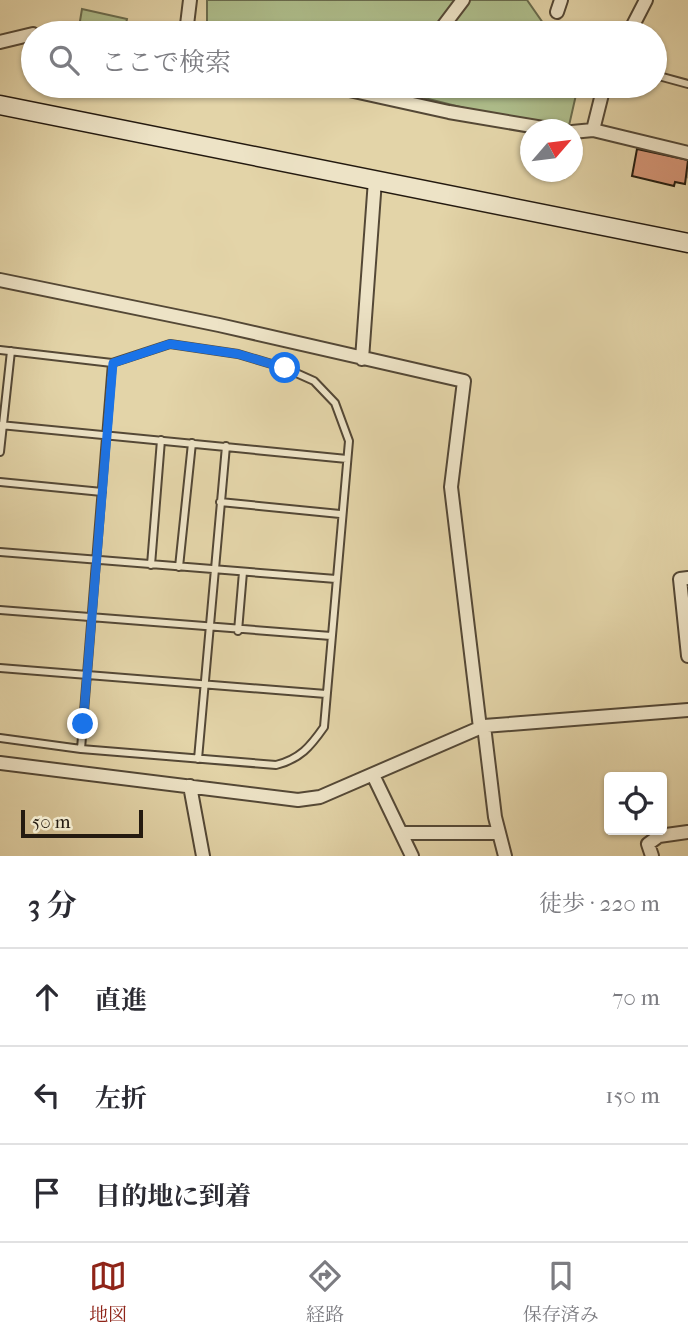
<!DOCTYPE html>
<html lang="ja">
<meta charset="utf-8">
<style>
:root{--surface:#fff;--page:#f2f2f3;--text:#2b2b33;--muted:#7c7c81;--line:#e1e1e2;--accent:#8f2418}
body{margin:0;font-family:"IM FELL French Canon","Noto Serif JP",serif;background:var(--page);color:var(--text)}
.controls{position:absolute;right:21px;bottom:21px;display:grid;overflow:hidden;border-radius:7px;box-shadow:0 2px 5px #0004}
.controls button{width:63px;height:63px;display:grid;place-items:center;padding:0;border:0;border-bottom:2px solid var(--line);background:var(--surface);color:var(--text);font:35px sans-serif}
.compass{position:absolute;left:520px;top:119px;width:63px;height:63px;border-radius:50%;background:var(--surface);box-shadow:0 2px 5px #0004;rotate:62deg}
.scale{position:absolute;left:21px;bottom:18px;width:122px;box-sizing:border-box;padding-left:7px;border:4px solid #241a10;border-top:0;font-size:19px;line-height:24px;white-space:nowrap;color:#241a10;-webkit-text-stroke:5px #ede3c6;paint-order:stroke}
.stop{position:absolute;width:21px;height:21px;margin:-16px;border:5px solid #1a73e8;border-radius:50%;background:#fff}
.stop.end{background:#1a73e8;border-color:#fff;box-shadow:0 2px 7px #0008}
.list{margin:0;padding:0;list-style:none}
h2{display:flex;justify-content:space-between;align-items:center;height:91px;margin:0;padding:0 28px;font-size:30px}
h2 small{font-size:23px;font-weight:400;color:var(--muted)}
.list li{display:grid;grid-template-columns:46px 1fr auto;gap:21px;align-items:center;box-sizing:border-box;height:98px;padding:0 28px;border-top:2px solid var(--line)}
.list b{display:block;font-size:26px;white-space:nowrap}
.list em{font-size:23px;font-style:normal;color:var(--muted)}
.icon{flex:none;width:38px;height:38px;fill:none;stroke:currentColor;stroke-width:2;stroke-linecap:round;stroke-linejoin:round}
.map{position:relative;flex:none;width:688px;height:856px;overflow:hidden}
.search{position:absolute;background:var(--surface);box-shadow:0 2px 5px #0004;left:21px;right:21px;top:21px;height:77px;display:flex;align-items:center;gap:18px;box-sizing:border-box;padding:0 24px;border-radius:38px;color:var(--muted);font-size:26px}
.sheet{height:385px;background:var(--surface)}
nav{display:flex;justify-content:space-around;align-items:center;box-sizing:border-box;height:98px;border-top:2px solid var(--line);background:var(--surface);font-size:19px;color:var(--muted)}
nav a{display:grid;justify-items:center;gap:4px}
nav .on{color:var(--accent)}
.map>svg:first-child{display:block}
.green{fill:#aebe8c;stroke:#696c4e;stroke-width:2}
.building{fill:#d59576;stroke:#241a10;stroke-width:2;filter:url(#shadow)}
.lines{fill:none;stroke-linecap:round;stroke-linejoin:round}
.lane-casing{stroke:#544836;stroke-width:10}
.street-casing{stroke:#544836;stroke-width:16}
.secondary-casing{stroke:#241a10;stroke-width:21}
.lane{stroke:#ede3c6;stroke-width:6}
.street{stroke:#ede3c6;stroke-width:12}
.secondary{stroke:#ede3c6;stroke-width:18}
.route{stroke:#1a73e8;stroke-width:9}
</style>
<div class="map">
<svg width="688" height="856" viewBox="0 0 688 856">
<defs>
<filter id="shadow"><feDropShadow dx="6" dy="-6" stdDeviation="0" flood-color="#0004"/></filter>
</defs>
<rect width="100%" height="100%" fill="#e3d4a8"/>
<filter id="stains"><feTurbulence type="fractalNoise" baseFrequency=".00286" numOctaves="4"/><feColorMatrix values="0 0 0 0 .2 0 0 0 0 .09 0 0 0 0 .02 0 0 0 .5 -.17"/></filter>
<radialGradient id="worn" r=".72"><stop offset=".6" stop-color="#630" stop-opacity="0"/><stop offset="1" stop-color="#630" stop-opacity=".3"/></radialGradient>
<path class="green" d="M 207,0 L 527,0 L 550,33 L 207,33 Z
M 82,9 L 127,19 L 124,33 L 78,33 Z
M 377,86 L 578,86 L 568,130 L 548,129 Z"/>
<path class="building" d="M 637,149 L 688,160 L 685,184 L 675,182 L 674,186 L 632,176 Z"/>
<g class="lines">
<defs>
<path id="lane" d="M 655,75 L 688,84
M 0,350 L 112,363 L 170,344 L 238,354 L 285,368 L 314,381 L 335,403 L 349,441 L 324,727 C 310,747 300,759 276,765 L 81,749 L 0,738
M 0,425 L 347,459
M 0,452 L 11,351
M 0,482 L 102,492
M 220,502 L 340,514
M 0,552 L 336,579
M 151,565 L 161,440
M 179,567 L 192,443
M 0,610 L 331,636
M 238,631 L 243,572
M 0,668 L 326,694
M 81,749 L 112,363
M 198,759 L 226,446"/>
<path id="street" d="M 557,12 L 561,0
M 186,33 L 190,0
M 438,33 L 463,0
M 629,33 L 646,0
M 0,42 L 33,34
M 331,86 L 449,112 L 555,130
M 604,86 L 593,130 L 688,153
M 572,132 L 593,130
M 0,280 L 219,325 L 464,381 L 451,487 L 480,728
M 362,359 L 375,180
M 688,578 L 680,579 L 688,656
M 484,726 L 495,817 L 505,856
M 0,763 L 298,800 L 320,797 L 484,726 L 688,710
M 373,775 L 412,856
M 190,786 L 203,856
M 401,833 L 499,833
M 652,856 L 648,844 L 659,836 L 688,832"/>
<path id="secondary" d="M 0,105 L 688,243"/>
</defs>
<use href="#lane" class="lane-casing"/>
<use href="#street" class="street-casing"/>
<use href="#secondary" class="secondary-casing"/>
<use href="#lane" class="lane"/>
<use href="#street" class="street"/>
<use href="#secondary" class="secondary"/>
</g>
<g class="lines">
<path class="route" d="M 83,724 L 113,363 L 170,344 L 238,354 L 285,368"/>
</g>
<rect width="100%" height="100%" filter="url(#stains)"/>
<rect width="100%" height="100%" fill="url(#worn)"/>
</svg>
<div class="controls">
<button><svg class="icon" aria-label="locate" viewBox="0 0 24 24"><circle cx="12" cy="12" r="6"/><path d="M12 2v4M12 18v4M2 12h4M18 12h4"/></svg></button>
</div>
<svg class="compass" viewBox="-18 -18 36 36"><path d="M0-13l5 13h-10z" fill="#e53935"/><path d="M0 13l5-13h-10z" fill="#7c7c81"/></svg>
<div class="scale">50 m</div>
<div class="stop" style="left:285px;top:368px"></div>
<div class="stop end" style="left:83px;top:724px"></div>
<div class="search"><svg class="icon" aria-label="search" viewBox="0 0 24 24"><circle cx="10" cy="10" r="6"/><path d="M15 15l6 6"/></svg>ここで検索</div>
</div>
<section class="sheet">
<h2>3 分<small>徒歩 · 220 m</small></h2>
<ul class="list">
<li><svg class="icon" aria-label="ahead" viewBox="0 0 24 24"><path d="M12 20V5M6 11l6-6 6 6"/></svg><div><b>直進</b></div><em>70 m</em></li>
<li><svg class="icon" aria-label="left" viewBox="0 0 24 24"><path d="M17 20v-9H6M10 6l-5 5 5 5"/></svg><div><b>左折</b></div><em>150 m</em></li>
<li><svg class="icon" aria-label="arrive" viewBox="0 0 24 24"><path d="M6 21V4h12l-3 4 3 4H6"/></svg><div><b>目的地に到着</b></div></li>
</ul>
</section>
<nav>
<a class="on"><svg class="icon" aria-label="map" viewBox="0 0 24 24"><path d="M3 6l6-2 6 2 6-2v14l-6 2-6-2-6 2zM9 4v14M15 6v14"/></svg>地図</a>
<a><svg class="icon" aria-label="directions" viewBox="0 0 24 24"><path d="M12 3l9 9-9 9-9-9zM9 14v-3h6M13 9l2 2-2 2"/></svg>経路</a>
<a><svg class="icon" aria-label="saved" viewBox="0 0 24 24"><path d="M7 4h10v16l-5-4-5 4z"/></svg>保存済み</a>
</nav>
